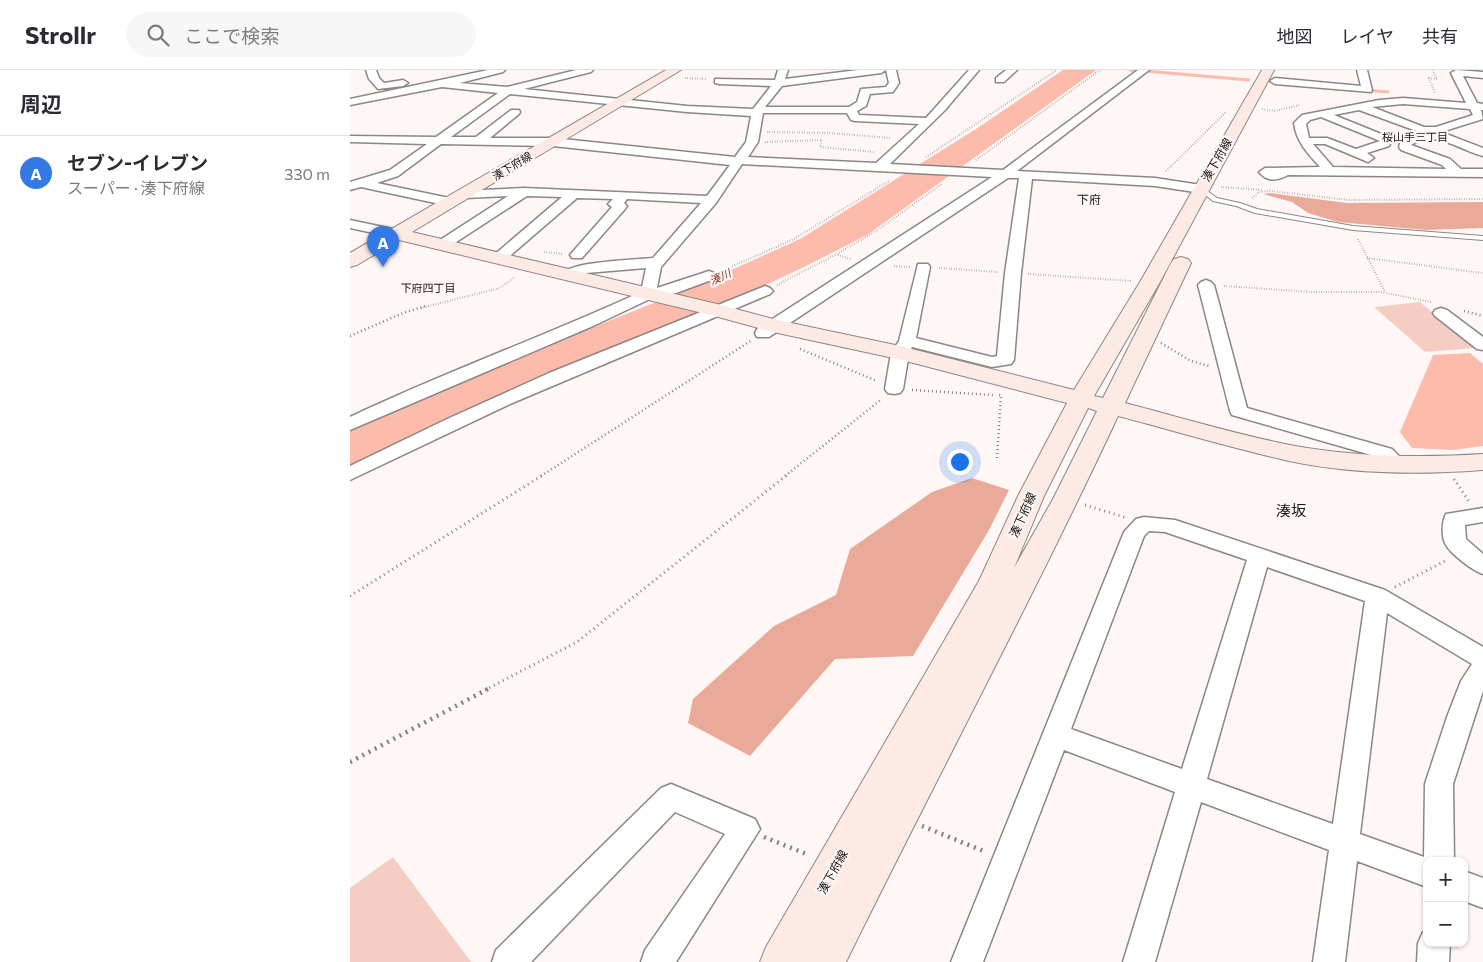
<!DOCTYPE html>
<html lang="ja">
<meta charset="utf-8">
<style>
:root{--surface:#fff;--page:#f7f7f7;--text:#2b2b33;--muted:#7c7c81;--line:#e1e1e2;--accent:#347ae7}
body{margin:0;font-family:Commissioner,"Noto Sans JP",sans-serif;background:var(--page);color:var(--text)}
.controls{position:absolute;right:15px;bottom:15px;display:grid;overflow:hidden;border-radius:10px;box-shadow:0 1px 4px #0004}
.controls button{width:45px;height:45px;display:grid;place-items:center;padding:0;border:0;border-bottom:1px solid var(--line);background:var(--surface);color:var(--text);font:25px sans-serif}
.you{position:absolute;left:609px;top:391px;width:18px;height:18px;margin:-12px;border:4px solid #fff;border-radius:50%;background:#1a73e8;box-shadow:0 0 0 8px #1a73e833}
.badge{display:grid;place-items:center;width:32px;height:32px;border-radius:50%;background:var(--accent);color:#fff;font-size:16px;font-weight:700}
.pin{position:absolute;translate:-50% -41px;filter:drop-shadow(0 1px 2px #0008)}
.pin::after{content:'';position:absolute;top:26px;width:18px;height:15px;background:inherit;clip-path:polygon(0 0,100% 0,50% 100%)}
.list{margin:0;padding:0;list-style:none}
h2{display:flex;justify-content:space-between;align-items:center;height:65px;margin:0;padding:0 20px;font-size:21px}
h2 small{font-size:16px;font-weight:400;color:var(--muted)}
.list li{display:grid;grid-template-columns:32px 1fr auto;gap:15px;align-items:center;box-sizing:border-box;height:75px;padding:0 20px;border-top:1px solid var(--line)}
.list b{display:block;font-size:19px;white-space:nowrap}
.list p{margin:0;font-size:16px;white-space:nowrap;color:var(--muted)}
.list em{font-size:16px;font-style:normal;color:var(--muted)}
.icon{flex:none;width:28px;height:28px;fill:none;stroke:currentColor;stroke-width:2;stroke-linecap:round;stroke-linejoin:round}
.map{position:relative;flex:none;width:1133px;height:892px;overflow:hidden}
header{display:flex;align-items:center;gap:30px;box-sizing:border-box;height:70px;padding:0 25px;background:var(--surface);border-bottom:1px solid var(--line)}
header strong{font-size:24px}
nav{display:flex;gap:28px;margin-inline-start:auto;font-size:18px}
.search{width:350px;height:45px;background:var(--page);display:flex;align-items:center;gap:12px;box-sizing:border-box;padding:0 18px;border-radius:28px;color:var(--muted);font-size:19px}
main{display:flex}
aside{flex:1;background:var(--surface)}
.map>svg:first-child{display:block}
.green{fill:#f6cdc3}
.forest{fill:#eaaa9a}
.water{fill:#fcbbab}
.lines{fill:none;stroke-linecap:round;stroke-linejoin:round}
.stream{stroke:#fcbbab;stroke-width:3}
.lane-casing{stroke:#8c8685;stroke-width:2}
.street-casing{stroke:#8c8685;stroke-width:3}
.secondary-casing{stroke:#8c8685;stroke-width:2}
.path-far3{stroke:#868180;stroke-width:2;stroke-dasharray:0.5 2;stroke-linecap:butt}
.path-far2{stroke:#868180;stroke-width:2.5;stroke-dasharray:1 3;stroke-linecap:butt}
.path-far1{stroke:#868180;stroke-width:3;stroke-dasharray:1 4;stroke-linecap:butt}
.path{stroke:#868180;stroke-width:4.5;stroke-dasharray:2 5;stroke-linecap:butt}
.lane{fill:#fff;fill-rule:evenodd}
.street{fill:#fff;fill-rule:evenodd}
.secondary{fill:#fdeae5;fill-rule:evenodd}
.labels{text-anchor:middle;stroke-width:4.5;stroke-linejoin:round;paint-order:stroke}
.far-neighbourhood-label{font-size:11px;fill:#181615;stroke:#fef7f6}
.far-street-label{font-size:11px;fill:#181615;stroke:#fef7f6}
.far-water-label{font-size:11px;font-style:italic;fill:#823625;stroke:#fef7f6}
.street-label{font-size:12px;fill:#181615;stroke:#fef7f6}
.far-quarter-label{font-size:12px;fill:#181615;stroke:#fef7f6}
.quarter-label{font-size:15px;fill:#181615;stroke:#fef7f6}
</style>
<header>
<strong>Strollr</strong>
<div class="search"><svg class="icon" aria-label="search" viewBox="0 0 24 24"><circle cx="10" cy="10" r="6"/><path d="M15 15l6 6"/></svg>ここで検索</div>
<nav><a>地図</a><a>レイヤ</a><a>共有</a></nav>
</header>
<main>
<aside>
<h2>周辺<small></small></h2>
<ul class="list">
<li><span class="badge">A</span><div><b>セブン-イレブン</b><p>スーパー · 湊下府線</p></div><em>330 m</em></li>
</ul>
</aside>
<div class="map">
<svg width="1133" height="892" viewBox="0 0 1133 892">
<rect width="100%" height="100%" fill="#fef7f6"/>
<path class="green" d="M 1070,232 L 1126,278 L 1075,282 L 1024,237 Z
M 43,787 L 121,892 L 0,892 L 0,818 Z"/>
<path class="forest" d="M 920,123 L 997,133 L 1133,132 L 1133,158 L 1076,160 L 988,152 L 958,143 L 942,132 L 913,124 Z
M 622,408 L 659,420 L 639,460 L 563,586 L 485,589 L 400,686 L 338,653 L 343,629 L 424,556 L 486,525 L 500,479 L 582,422 Z"/>
<path class="water" d="M 713,0 L 746,0 L 517,165 L 458,195 L 380,232 L 0,399 L 0,359 L 184,281 L 346,216 L 450,169 L 626,59 Z
M 1120,283 L 1133,294 L 1133,376 L 1103,380 L 1062,378 L 1050,362 L 1083,285 Z"/>
<g class="lines">
<path class="stream" d="M 780,0 L 789,1
M 795,1 L 899,10
M 1015,20 L 1038,22"/>
<defs>
<path id="lane" d="M 849,118 L 853,118 L 867,128 L 890,133 L 907,139 L 1003,156 L 1133,166 L 1133,170 L 1003,160 L 905,143 L 886,136 L 863,131 L 849,120 Z"/>
<path id="street" d="M 16,0 L 26,0 L 29,8 L 34,13 L 53,10 L 58,13 L 53,16 L 28,19 L 19,9 Z
M 138,0 L 155,0 L 153,2 L 110,13 L 157,17 L 226,0 L 243,0 L 241,2 L 174,19 L 337,36 L 403,39 L 421,16 L 369,14 L 365,13 L 365,9 L 425,10 L 428,0 L 438,0 L 435,9 L 508,0 L 536,0 L 531,3 L 432,16 L 415,37 L 499,37 L 507,32 L 511,19 L 536,17 L 539,13 L 536,0 L 546,0 L 549,13 L 543,22 L 520,24 L 516,36 L 507,41 L 509,45 L 576,48 L 619,0 L 629,0 L 595,40 L 540,94 L 653,100 L 788,0 L 799,0 L 667,101 L 805,108 L 851,115 L 857,119 L 851,123 L 805,116 L 682,109 L 671,203 L 664,290 L 661,294 L 642,297 L 562,277 L 559,283 L 553,319 L 550,323 L 544,324 L 538,323 L 535,319 L 541,283 L 549,271 L 568,194 L 578,194 L 580,197 L 566,268 L 642,287 L 647,286 L 655,203 L 669,108 L 658,108 L 419,267 L 407,267 L 405,263 L 407,259 L 642,107 L 392,94 L 366,133 L 311,197 L 307,218 L 359,201 L 364,203 L 367,206 L 364,209 L 326,223 L 302,228 L 243,256 L 0,360 L 0,347 C 95,302 195,266 291,222 L 296,198 L 236,203 L 218,210 L 213,208 L 210,205 C 220,191 285,190 303,188 L 351,133 L 277,129 L 274,133 L 277,136 L 275,139 L 232,188 L 222,188 L 220,185 L 262,137 L 258,134 L 263,129 L 227,128 L 154,191 L 144,191 L 142,188 L 144,185 L 212,127 L 177,126 L 97,178 L 87,178 L 85,175 L 87,172 L 158,126 L 115,128 L 110,127 L 108,124 L 110,121 L 174,118 L 357,126 L 380,95 L 203,76 L 91,74 L 48,106 L 27,113 L 104,129 L 106,132 L 104,135 L 99,136 L 11,117 L 0,120 L 0,112 L 40,100 L 77,74 L 0,72 L 0,66 L 86,67 L 148,23 L 92,17 L 0,35 L 0,29 ZM 160,24 L 337,42 L 401,46 L 396,72 L 385,87 L 203,68 L 140,68 L 169,44 L 170,42 L 169,40 L 161,40 L 126,67 L 101,67 ZM 413,43 L 497,43 L 501,50 L 505,51 L 569,54 L 526,93 L 398,87 L 408,72 Z
M 656,0 L 667,0 L 654,12 L 646,12 L 646,8 Z
M 1007,0 L 1017,0 L 1022,20 L 1021,22 L 925,14 L 920,11 L 925,8 L 1011,16 Z
M 1106,0 L 1133,2 L 1133,8 L 1113,6 L 1127,33 L 1133,34 L 1133,40 L 1131,40 L 1133,49 L 1091,62 L 1133,78 L 1133,86 C 1109,80 1084,59 1061,75 L 1100,89 L 1111,99 L 1133,99 L 1133,107 L 938,105 C 927,111 917,112 909,102 L 915,98 L 970,97 C 958,84 946,71 944,53 L 952,45 L 1029,30 L 1053,28 L 1116,33 L 1101,3 ZM 1053,34 L 1120,39 L 1123,45 L 1086,57 L 1074,57 L 1022,37 ZM 1009,40 L 1072,63 L 1051,70 L 1049,77 L 1051,80 L 1092,95 L 1096,99 L 983,97 L 963,74 L 975,74 L 1018,92 L 1024,88 L 1017,83 L 1039,76 L 1043,70 L 1041,68 L 984,45 ZM 971,47 L 1030,71 L 1006,79 L 977,68 L 959,68 L 956,54 L 960,50 Z
M 0,150 L 52,161 L 54,164 L 47,168 L 0,158 Z
M 856,210 L 861,212 L 864,215 L 897,338 L 1042,379 L 1058,395 L 1055,399 C 1042,403 1037,396 1028,387 L 882,345 L 880,341 L 848,215 L 851,212 Z
M 415,216 L 420,218 L 423,221 L 420,224 L 160,334 L 0,410 L 0,396 L 95,350 L 199,303 Z
M 1091,238 L 1097,240 L 1133,267 L 1133,280 L 1127,279 L 1085,246 L 1083,243 L 1085,240 Z
M 1133,438 L 1133,452 L 1115,455 L 1116,469 L 1133,484 L 1133,504 C 1123,501 1101,484 1096,475 C 1091,467 1092,451 1096,444 Z
M 794,447 L 825,450 L 1035,520 L 1133,577 L 1133,621 L 1103,714 L 1104,791 L 1077,791 L 1077,817 L 1007,791 L 995,892 L 963,892 L 979,780 L 851,732 L 805,892 L 773,892 L 825,722 L 714,680 L 633,892 L 601,892 L 774,462 L 786,449 ZM 799,461 L 815,462 L 897,490 L 832,699 L 721,659 L 794,466 ZM 917,497 L 1015,531 L 983,754 L 857,709 ZM 1037,543 L 1122,594 L 1111,611 L 1097,647 L 1075,714 L 1074,787 L 1010,764 Z
M 321,714 L 405,749 L 410,759 L 326,892 L 291,892 L 295,880 L 375,764 L 325,742 L 181,892 L 142,892 L 146,880 L 311,718 Z
M 1114,801 L 1133,808 L 1133,838 L 1114,831 Z
M 1077,860 L 1077,873 L 1100,873 L 1099,892 L 1067,892 L 1068,873 L 1073,862 Z"/>
<path id="secondary" d="M 316,0 L 331,0 L 62,162 L 367,234 L 427,250 L 550,276 L 724,320 L 790,212 L 912,0 L 924,0 L 810,212 L 744,326 L 753,328 L 821,193 L 824,189 L 831,187 L 838,189 L 841,193 L 775,333 C 829,347 885,364 940,375 C 1003,387 1069,388 1133,384 L 1133,400 C 1069,405 1001,404 939,391 C 882,378 825,361 768,346 C 682,530 586,709 496,892 L 410,892 L 416,877 L 629,511 L 668,426 L 717,333 L 548,289 L 423,262 L 361,245 L 49,170 L 7,195 L 0,197 L 0,183 ZM 738,338 L 747,341 L 703,429 L 664,498 L 694,426 Z"/>
</defs>
<use href="#lane" class="lane-casing"/>
<use href="#street" class="street-casing"/>
<use href="#secondary" class="secondary-casing"/>
<path class="path-far3" d="M 1083,0 L 1087,9 L 1079,8 L 1085,23
M 335,8 L 356,9
M 912,39 L 925,41 L 950,35
M 417,62 L 480,63 L 541,68
M 415,72 L 472,70 L 470,77 L 524,82
M 576,87 L 707,0
M 626,90 L 750,0
M 816,101 L 876,42
M 871,117 L 913,120
M 902,128 L 909,122 L 920,121 L 999,130 L 1133,129
M 1008,169 L 1035,222
M 194,182 L 213,184
M 488,185 L 501,189
M 1017,188 L 1133,203
M 544,196 L 560,197
M 589,198 L 647,202
M 371,201 L 442,170 L 539,111
M 678,204 L 782,211
M 427,215 L 487,184 L 526,161 L 592,114
M 874,216 L 962,222 L 1031,222 L 1081,232
M 71,238 L 150,218 L 165,207"/>
<path class="path-far2" d="M 1114,241 L 1133,246
M 0,266 L 53,243 L 76,236
M 811,273 L 841,291 L 859,296
M 450,279 L 527,311
M 562,320 L 643,325
M 647,388 L 651,325 L 649,325
M 191,406 L 402,270
M 435,406 L 532,329"/>
<path class="path-far1" d="M 1104,409 L 1120,433
M 735,435 L 777,448
M 1045,517 L 1097,490
M 0,526 L 193,405
M 135,620 L 227,572 L 437,405"/>
<path class="path" d="M 0,692 L 138,619
M 572,756 L 636,782
M 414,767 L 459,785"/>
<use href="#lane" class="lane"/>
<use href="#street" class="street"/>
<use href="#secondary" class="secondary"/>
</g>
<g class="labels">
<g class="far-neighbourhood-label">
<text x="1065" y="71">桜山手三丁目</text>
<text x="78" y="222">下府四丁目</text>
</g>
<g class="far-street-label">
<text transform="translate(162 96) rotate(-31)" y="4">湊下府線</text>
</g>
<g class="far-water-label">
<text transform="translate(370 207) rotate(-25)" y="4">湊川</text>
</g>
<g class="street-label">
<text transform="translate(867 90) rotate(-60)" y="4">湊下府線</text>
<text transform="translate(673 445) rotate(-66)" y="4">湊下府線</text>
<text transform="translate(483 802) rotate(-61)" y="4">湊下府線</text>
</g>
<g class="far-quarter-label">
<text x="739" y="134">下府</text>
</g>
<g class="quarter-label">
<text x="941" y="446">湊坂</text>
</g>
</g>
</svg>
<div class="controls">
<button>+</button>
<button>−</button>
</div>
<div class="you"></div>
<div class="pin badge" style="left:33px;top:197px">A</div>
</div>
</main>
